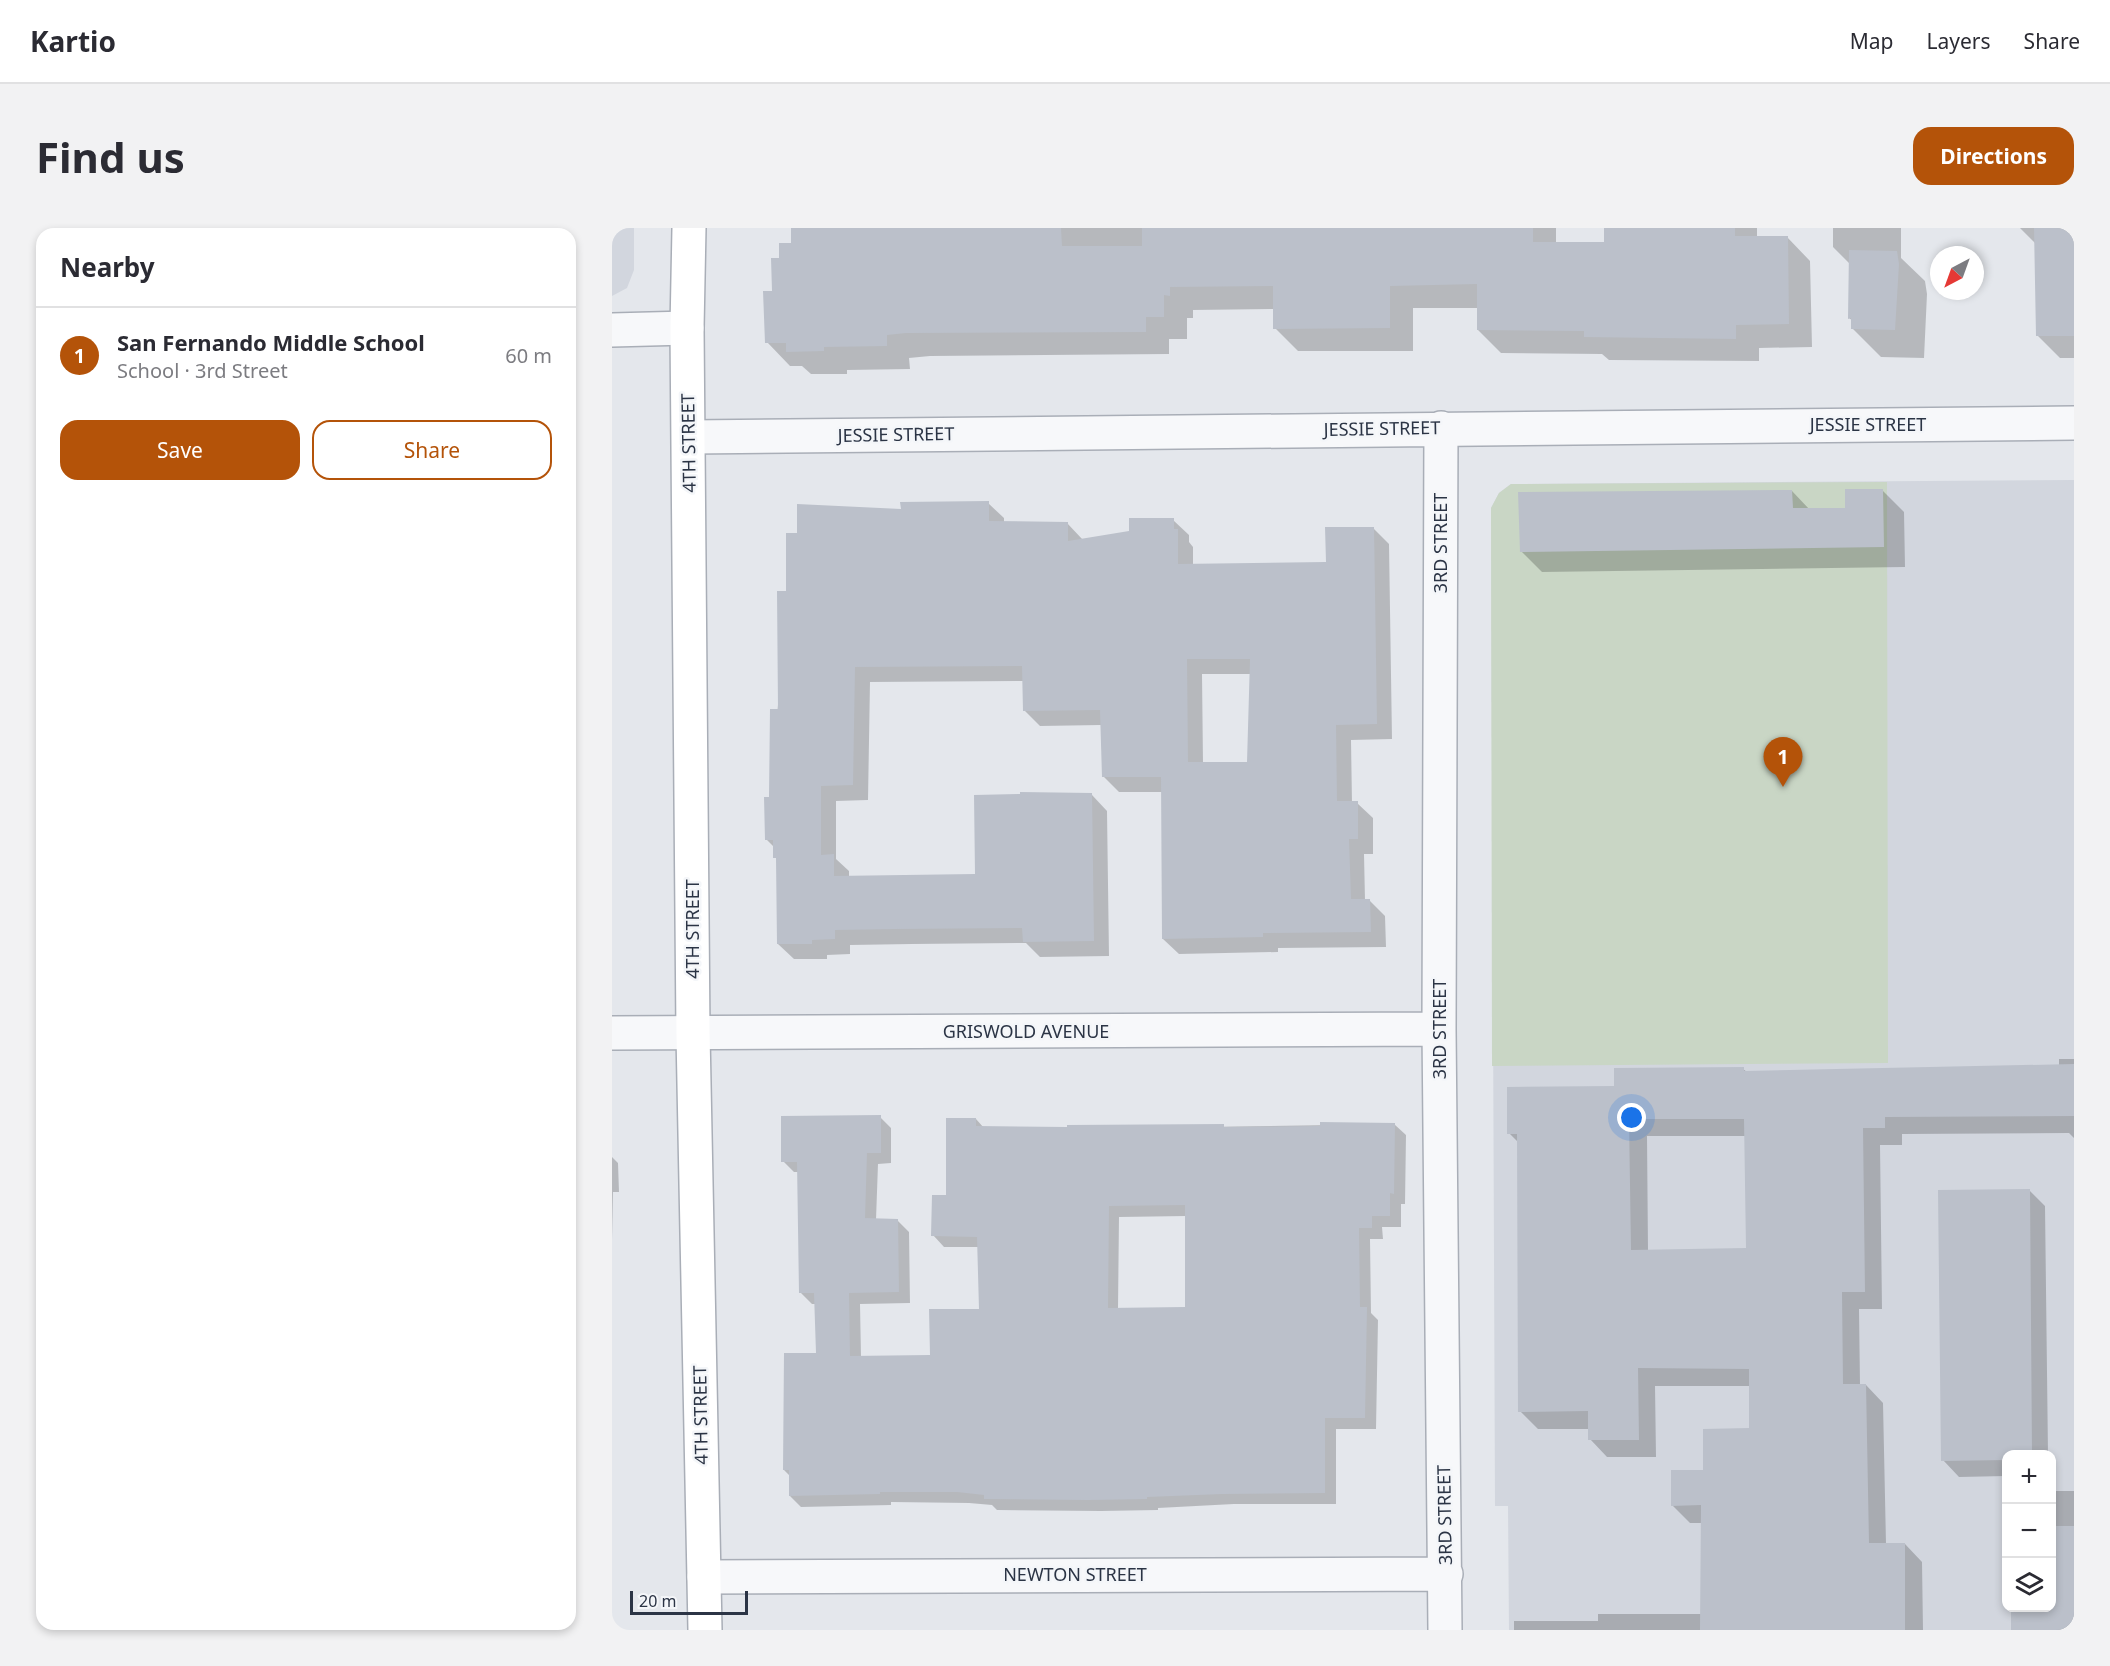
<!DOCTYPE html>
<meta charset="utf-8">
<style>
:root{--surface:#fff;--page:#f2f2f3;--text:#2b2b33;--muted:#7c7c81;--line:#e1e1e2;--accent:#b45309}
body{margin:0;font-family:"Noto Sans",sans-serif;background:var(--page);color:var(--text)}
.controls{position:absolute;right:18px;bottom:18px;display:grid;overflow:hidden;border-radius:12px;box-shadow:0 3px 9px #0003}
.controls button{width:54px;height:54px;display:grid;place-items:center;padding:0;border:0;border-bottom:2px solid var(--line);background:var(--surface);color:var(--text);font:30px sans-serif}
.compass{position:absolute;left:1318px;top:18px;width:54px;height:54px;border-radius:50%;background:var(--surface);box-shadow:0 3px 9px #0003;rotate:221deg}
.scale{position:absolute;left:18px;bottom:15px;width:118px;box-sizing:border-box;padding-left:6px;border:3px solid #2b3445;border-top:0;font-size:16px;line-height:21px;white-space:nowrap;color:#2b3445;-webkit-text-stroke:4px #f4f6f9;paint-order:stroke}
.you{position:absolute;left:1020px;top:890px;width:21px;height:21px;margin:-15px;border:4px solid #fff;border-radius:50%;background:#1a73e8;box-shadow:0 0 0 9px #1a73e833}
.badge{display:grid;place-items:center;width:39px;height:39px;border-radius:50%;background:var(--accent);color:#fff;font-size:20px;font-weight:700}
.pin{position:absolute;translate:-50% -50px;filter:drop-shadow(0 2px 3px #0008)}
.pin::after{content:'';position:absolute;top:32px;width:21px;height:18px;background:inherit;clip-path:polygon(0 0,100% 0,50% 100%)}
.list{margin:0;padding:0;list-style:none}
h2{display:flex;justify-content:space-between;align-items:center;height:78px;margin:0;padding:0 24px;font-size:26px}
h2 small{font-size:20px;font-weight:400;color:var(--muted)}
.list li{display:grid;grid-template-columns:39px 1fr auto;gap:18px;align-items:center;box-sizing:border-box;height:96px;padding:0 24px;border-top:2px solid var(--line)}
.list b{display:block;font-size:22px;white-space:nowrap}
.list p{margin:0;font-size:20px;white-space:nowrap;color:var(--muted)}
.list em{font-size:20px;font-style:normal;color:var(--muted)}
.actions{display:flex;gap:12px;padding:18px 24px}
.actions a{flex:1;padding:14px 0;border:2px solid var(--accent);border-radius:18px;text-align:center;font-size:21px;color:var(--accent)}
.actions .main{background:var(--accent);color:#fff}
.icon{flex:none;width:33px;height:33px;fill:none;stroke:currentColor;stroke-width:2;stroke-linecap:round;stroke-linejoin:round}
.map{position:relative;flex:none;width:1462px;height:1402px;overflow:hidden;border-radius:18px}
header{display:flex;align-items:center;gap:36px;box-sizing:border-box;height:84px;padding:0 30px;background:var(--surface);border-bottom:2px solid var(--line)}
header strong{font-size:28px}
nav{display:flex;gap:33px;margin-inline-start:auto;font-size:21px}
.intro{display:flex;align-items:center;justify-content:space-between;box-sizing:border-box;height:144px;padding:0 36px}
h1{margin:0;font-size:42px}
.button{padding:15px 27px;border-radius:18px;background:var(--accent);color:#fff;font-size:21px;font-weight:700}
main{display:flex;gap:36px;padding:0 36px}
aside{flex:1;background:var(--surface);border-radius:18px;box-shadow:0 3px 9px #0003}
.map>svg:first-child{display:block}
.built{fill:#d2d6de;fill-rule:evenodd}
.green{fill:#c9d6c5}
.shadow{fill:#0003;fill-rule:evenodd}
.building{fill:#bbc0ca;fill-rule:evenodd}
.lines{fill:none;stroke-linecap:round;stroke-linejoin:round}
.street-casing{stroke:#a9aeb7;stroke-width:36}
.secondary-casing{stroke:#a9aeb7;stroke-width:36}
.street{stroke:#f7f8fa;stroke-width:33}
.secondary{stroke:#fff;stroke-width:33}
.labels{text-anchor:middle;stroke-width:5;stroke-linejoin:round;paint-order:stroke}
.street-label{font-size:18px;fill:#2b3445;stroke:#f4f6f9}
</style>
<header>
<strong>Kartio</strong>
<nav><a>Map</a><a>Layers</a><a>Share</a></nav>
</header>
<div class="intro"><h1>Find us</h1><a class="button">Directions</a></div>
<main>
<aside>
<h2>Nearby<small></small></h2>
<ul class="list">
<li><span class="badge">1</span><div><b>San Fernando Middle School</b><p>School · 3rd Street</p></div><em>60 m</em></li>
</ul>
<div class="actions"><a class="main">Save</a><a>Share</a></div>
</aside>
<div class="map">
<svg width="1462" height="1402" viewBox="0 0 1462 1402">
<rect width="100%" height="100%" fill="#e4e7ec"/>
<path class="built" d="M 0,0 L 22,0 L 22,42 L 15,60 L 0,68 Z
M 1462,252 L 1462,1402 L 897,1402 L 896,1278 L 883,1278 L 879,280 L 887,265 L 899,256 ZM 1394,1226 L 1440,1226 L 1440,1380 L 1394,1380 Z"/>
<path class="green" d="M 1275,254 L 1276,835 L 880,838 L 879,280 L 887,265 L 899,256 Z"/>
<path class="shadow" d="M 180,0 L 944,0 L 944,15 L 994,16 L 1037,0 L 1145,0 L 1145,10 L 1175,9 L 1198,33 L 1200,119 L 1147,120 L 1147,133 L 997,132 L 990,126 L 889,125 L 866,102 L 866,80 L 801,80 L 801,123 L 686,123 L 663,100 L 663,81 L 581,82 L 581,90 L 575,90 L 575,111 L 557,111 L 557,126 L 318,128 L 297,130 L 298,141 L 235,142 L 235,146 L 199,146 L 190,138 L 178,138 L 155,114 L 168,31 L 180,17 Z
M 1221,0 L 1289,0 L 1289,30 L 1313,53 L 1315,66 L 1312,130 L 1269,129 L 1241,101 L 1241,93 L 1237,90 L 1238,36 L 1221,19 Z
M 1408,0 L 1462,0 L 1462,130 L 1448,130 L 1426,108 L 1424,16 Z
M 1180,263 L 1198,282 L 1234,282 L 1271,263 L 1292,284 L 1293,339 L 930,344 L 909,323 Z
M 376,275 L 392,290 L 392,295 L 455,295 L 471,312 L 519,304 L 561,292 L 577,307 L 577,314 L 581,319 L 581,337 L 715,335 L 761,300 L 777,316 L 780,511 L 739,512 L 740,575 L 745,575 L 761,590 L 761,626 L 752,626 L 753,672 L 757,672 L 773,688 L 774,719 L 666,720 L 666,724 L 567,726 L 551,711 L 551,564 L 507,564 L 491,548 L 489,497 L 428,498 L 412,482 L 412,453 L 258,454 L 256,572 L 224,573 L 224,631 L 237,643 L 237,650 L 364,648 L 480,567 L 495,583 L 497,728 L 428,729 L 414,715 L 300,716 L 238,717 L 238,726 L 215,727 L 215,731 L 182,731 L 166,716 L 165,632 L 162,619 L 154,611 L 176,365 L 186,306 L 290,282 ZM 590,446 L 639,446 L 636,536 L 591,535 Z
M 1447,831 L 1462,831 L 1462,910 L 1457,905 L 1290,906 L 1290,917 L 1268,917 L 1270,1081 L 1247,1081 L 1248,1157 L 1254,1157 L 1271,1175 L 1274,1316 L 1293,1316 L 1310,1334 L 1311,1402 L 902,1402 L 902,1393 L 986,1393 L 986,1386 L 1089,1386 L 1090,1295 L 1078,1295 L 1060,1277 L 1139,1202 L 1138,1158 L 1043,1158 L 1044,1229 L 995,1229 L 978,1211 L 978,1201 L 926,1201 L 908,1183 L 907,915 L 897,905 L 1004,859 L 1131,841 L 1135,844 L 1447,838 ZM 1035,908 L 1134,908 L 1136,1022 L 1036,1023 Z
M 268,889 L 279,900 L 279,935 L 266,936 L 264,992 L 285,992 L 297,1004 L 298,1075 L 248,1076 L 249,1129 L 319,1128 L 369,1083 L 367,1019 L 332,1019 L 321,1007 L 364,891 L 372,900 L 457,901 L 782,896 L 794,907 L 793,976 L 789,976 L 789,999 L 770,999 L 771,1011 L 758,1011 L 759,1085 L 766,1092 L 764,1201 L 724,1201 L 724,1276 L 622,1276 L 546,1280 L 546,1282 L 489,1283 L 385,1282 L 380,1277 L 357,1275 L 279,1274 L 279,1277 L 189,1279 L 178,1268 L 178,1248 L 172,1242 L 206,1126 L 204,1076 L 200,1076 L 189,1065 L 186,944 L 182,944 L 171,933 ZM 575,988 L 574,1081 L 506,1081 L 507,989 Z
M 0,929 L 6,935 L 7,964 L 1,964 L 0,1012 Z
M 1417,962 L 1433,978 L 1436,1226 L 1394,1226 L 1394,1248 L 1347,1249 L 1331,1232 Z
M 1440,1263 L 1462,1263 L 1462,1402 L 1400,1402 L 1399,1380 L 1440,1380 Z"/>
<path class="building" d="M 179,0 L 449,0 L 450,18 L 530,18 L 530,0 L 921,0 L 921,14 L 992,14 L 992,0 L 1123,0 L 1123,8 L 1176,8 L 1177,96 L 1124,97 L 1124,111 L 972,109 L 972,103 L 865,102 L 865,56 L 778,58 L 778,100 L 661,101 L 661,58 L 558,59 L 558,68 L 552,67 L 552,89 L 534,89 L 534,104 L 294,105 L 275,107 L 275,118 L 212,119 L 212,123 L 174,124 L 174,115 L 153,115 L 151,63 L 160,63 L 159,30 L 167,30 L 167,15 L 179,15 Z
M 1422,0 L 1462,0 L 1462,108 L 1424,108 Z
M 1237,22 L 1285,23 L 1287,36 L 1283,102 L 1239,101 L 1239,90 L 1236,91 Z
M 1233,261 L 1271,261 L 1272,319 L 908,324 L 906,264 L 1180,262 L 1181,280 L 1233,280 Z
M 377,273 L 377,293 L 456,294 L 456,313 L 517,303 L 517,290 L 562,290 L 562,301 L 566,301 L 566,336 L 714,334 L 713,299 L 762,299 L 765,496 L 724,497 L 725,573 L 746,573 L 746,611 L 737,611 L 739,671 L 758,671 L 759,704 L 651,705 L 651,709 L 550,711 L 549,549 L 490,549 L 488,482 L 411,483 L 410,438 L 243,439 L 241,557 L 209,558 L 209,627 L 222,626 L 222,648 L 363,646 L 362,567 L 408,566 L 408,564 L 480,565 L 482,713 L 411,714 L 410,700 L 284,701 L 223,702 L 223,711 L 200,712 L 200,716 L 165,716 L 164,630 L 161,630 L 161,612 L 153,612 L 152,569 L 157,569 L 158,481 L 166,481 L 165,363 L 174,363 L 174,305 L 185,305 L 185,276 L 289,281 L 288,274 ZM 575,431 L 638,431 L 635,534 L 576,534 Z
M 1462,836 L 1462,888 L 1273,889 L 1273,900 L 1251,900 L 1253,1064 L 1230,1064 L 1231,1156 L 1254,1156 L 1257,1315 L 1293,1315 L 1293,1402 L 1088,1402 L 1089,1277 L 1059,1278 L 1059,1242 L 1091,1242 L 1091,1201 L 1137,1200 L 1137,1141 L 1026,1140 L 1027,1212 L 976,1212 L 976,1183 L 906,1184 L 905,906 L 895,906 L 895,859 L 1002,858 L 1002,840 L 1132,839 L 1132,843 ZM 1017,891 L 1132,891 L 1134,1020 L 1019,1022 Z
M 269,887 L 269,925 L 255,925 L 253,990 L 286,991 L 287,1064 L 237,1065 L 238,1128 L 318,1127 L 317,1081 L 367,1081 L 365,1009 L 319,1008 L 320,967 L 334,967 L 334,890 L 364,890 L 364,898 L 455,899 L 455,897 L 612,896 L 612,899 L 708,898 L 708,894 L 783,895 L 782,966 L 778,965 L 778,988 L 760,988 L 760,1000 L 747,1000 L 748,1079 L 755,1079 L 753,1190 L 713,1190 L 713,1265 L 610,1266 L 535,1269 L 535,1271 L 476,1272 L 372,1271 L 372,1267 L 345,1264 L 268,1264 L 268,1266 L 177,1268 L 177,1242 L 171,1242 L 172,1125 L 204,1125 L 202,1065 L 187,1065 L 185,934 L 169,934 L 169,888 ZM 573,977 L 573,1079 L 496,1080 L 497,978 Z
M 1418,961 L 1420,1227 L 1395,1227 L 1395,1232 L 1329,1233 L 1326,962 Z
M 1440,1298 L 1462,1298 L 1462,1402 L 1399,1402 L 1399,1380 L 1440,1380 Z
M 1391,1299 L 1395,1299 L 1395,1373 L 1391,1373 Z"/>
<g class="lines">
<defs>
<path id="street" d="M 0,102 L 75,100
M 829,200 L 827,801 L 833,1402
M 78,209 L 1462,195
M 0,805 L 827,801
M 92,1349 L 834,1346"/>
<path id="secondary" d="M 77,0 L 75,100 L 81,806 L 93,1402"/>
</defs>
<use href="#street" class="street-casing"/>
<use href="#secondary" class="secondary-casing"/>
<use href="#street" class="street"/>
<use href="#secondary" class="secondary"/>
</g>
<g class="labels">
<g class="street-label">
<text x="1256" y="203">JESSIE STREET</text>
<text transform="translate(770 201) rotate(-1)" y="6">JESSIE STREET</text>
<text transform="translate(284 207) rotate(-1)" y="6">JESSIE STREET</text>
<text transform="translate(77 215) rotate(-91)" y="6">4TH STREET</text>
<text transform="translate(829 315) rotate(-90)" y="6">3RD STREET</text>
<text transform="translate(81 701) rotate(-90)" y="6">4TH STREET</text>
<text transform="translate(828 801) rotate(-90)" y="6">3RD STREET</text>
<text x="414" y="810">GRISWOLD AVENUE</text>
<text transform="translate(89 1187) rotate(-91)" y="6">4TH STREET</text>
<text transform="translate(833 1287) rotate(-91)" y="6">3RD STREET</text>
<text x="463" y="1353">NEWTON STREET</text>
</g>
</g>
</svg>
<div class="controls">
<button>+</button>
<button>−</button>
<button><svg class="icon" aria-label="layers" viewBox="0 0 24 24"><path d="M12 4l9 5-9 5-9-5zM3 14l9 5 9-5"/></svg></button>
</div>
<svg class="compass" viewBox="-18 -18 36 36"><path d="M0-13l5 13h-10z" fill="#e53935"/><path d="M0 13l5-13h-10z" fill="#7c7c81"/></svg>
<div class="scale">20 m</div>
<div class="you"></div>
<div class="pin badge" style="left:1171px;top:559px">1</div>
</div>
</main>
